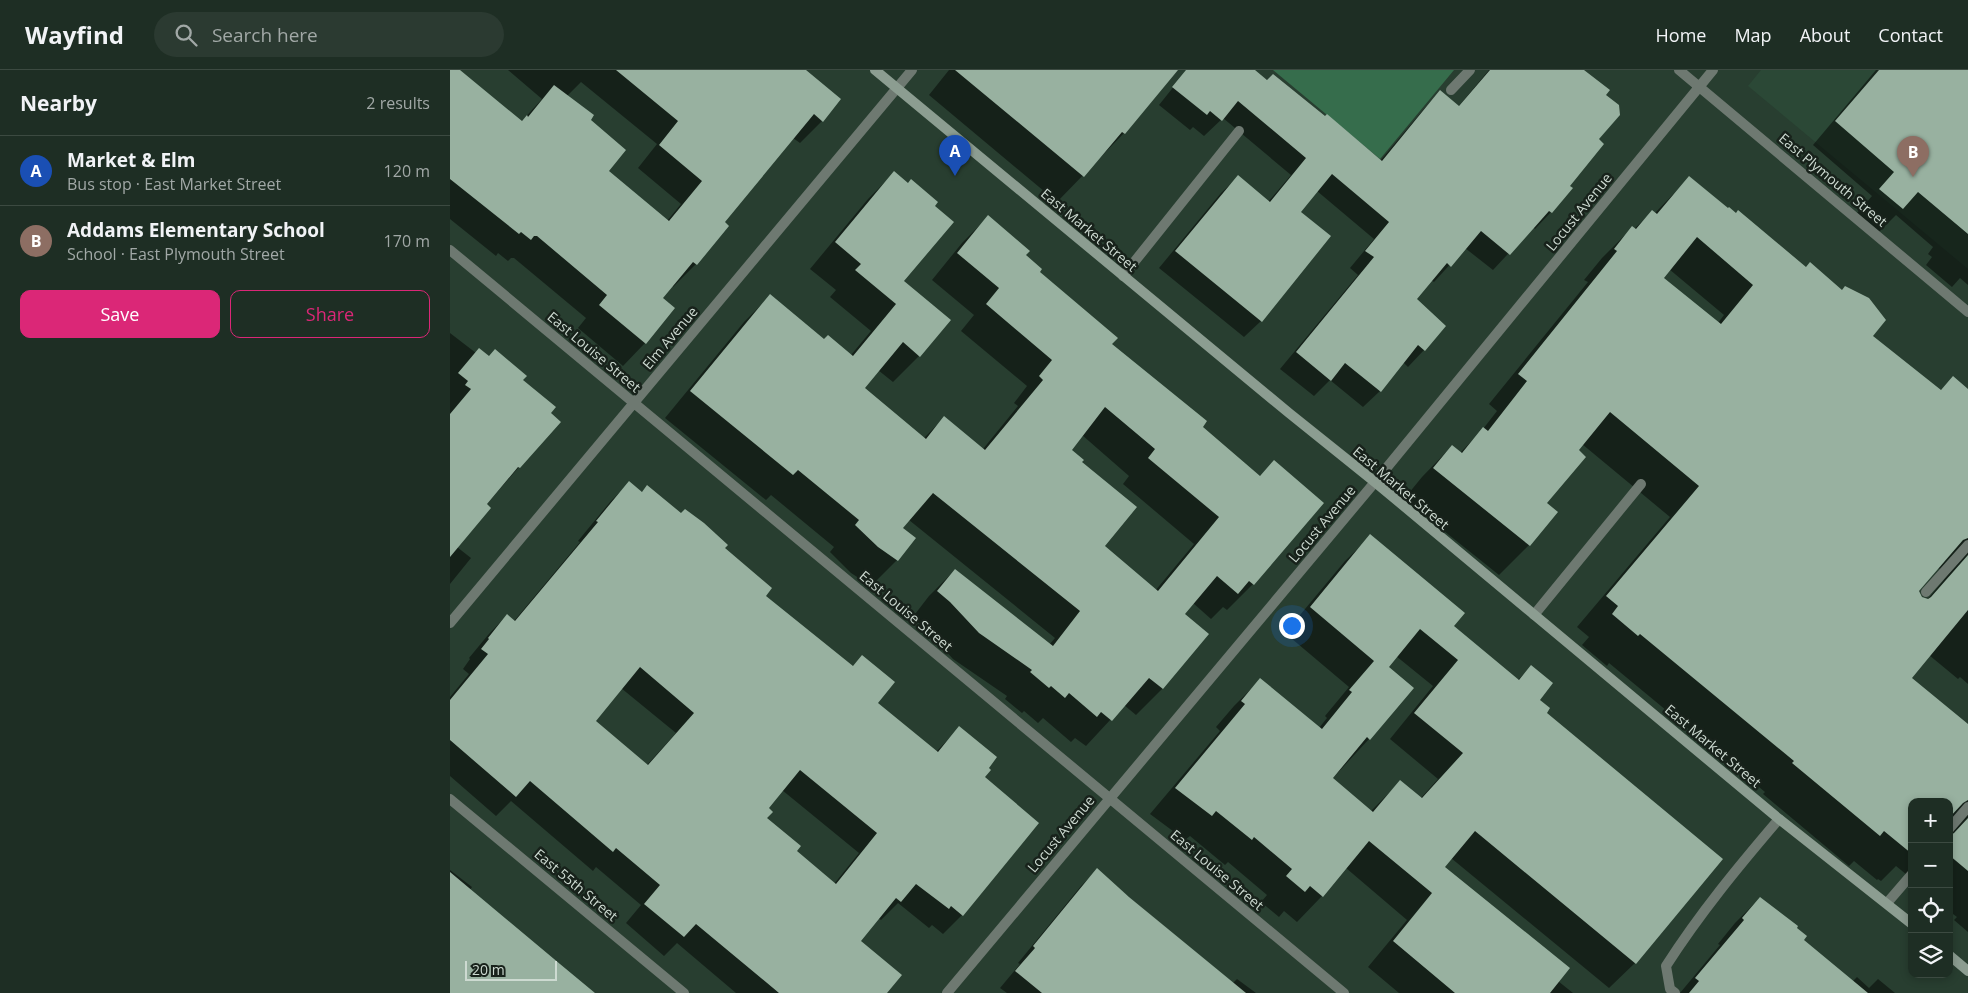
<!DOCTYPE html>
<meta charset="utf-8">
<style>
:root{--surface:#1e2e24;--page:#2b3a31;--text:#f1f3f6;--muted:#a1a8a6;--line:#3c4a41;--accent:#db2777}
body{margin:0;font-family:"Open Sans",sans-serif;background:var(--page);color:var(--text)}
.controls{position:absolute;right:15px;bottom:15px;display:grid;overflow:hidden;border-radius:10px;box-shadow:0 2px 8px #0003}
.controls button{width:45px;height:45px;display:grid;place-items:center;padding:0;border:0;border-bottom:1px solid var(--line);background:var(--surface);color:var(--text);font:25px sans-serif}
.scale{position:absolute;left:15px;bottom:12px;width:92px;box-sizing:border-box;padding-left:5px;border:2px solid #cddad1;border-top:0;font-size:14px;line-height:18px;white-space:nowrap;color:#cddad1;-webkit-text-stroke:4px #18221b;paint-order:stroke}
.you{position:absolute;left:841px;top:555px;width:18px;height:18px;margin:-12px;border:4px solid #fff;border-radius:50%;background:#1a73e8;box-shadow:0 0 0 8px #1a73e833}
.badge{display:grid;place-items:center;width:32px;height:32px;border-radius:50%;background:var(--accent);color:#fff;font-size:16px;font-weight:700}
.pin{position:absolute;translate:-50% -41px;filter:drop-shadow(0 1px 2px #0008)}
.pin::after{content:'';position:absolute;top:26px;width:18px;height:15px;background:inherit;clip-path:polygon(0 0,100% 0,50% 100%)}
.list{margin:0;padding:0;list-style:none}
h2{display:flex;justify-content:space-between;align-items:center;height:65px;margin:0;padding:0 20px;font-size:21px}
h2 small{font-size:16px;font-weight:400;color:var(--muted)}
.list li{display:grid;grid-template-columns:32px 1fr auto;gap:15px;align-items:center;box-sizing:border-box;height:70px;padding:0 20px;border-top:1px solid var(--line)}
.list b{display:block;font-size:19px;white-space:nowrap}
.list p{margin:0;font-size:16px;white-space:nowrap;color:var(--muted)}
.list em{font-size:16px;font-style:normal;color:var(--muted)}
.actions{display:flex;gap:10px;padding:15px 20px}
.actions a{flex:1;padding:11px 0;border:1px solid var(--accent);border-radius:10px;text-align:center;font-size:18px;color:var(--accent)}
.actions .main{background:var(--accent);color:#fff}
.icon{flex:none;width:28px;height:28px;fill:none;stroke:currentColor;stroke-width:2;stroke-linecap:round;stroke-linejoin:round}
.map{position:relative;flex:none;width:1518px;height:923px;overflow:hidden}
header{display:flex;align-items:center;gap:30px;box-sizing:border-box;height:70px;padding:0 25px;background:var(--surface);border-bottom:1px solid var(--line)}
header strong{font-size:24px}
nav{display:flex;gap:28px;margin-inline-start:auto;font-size:18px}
.search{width:350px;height:45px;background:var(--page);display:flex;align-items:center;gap:12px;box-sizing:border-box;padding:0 18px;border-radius:28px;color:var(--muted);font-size:19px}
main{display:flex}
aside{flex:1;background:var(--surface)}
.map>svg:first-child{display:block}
.built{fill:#2b4836}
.green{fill:#366d4c}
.shadow{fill:#0007;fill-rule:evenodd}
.building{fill:#98b1a0;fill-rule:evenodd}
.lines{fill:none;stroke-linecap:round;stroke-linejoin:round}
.lane{stroke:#6e7971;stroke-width:10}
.street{stroke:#6e7971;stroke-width:10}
.secondary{stroke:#8c9d91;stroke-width:10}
.labels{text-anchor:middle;stroke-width:5;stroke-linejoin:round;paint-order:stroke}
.street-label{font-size:14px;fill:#cddad1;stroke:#18221b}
</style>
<header>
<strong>Wayfind</strong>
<div class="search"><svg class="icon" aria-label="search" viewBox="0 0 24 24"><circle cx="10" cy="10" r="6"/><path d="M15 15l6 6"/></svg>Search here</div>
<nav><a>Home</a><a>Map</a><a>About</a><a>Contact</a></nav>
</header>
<main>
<aside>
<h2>Nearby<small>2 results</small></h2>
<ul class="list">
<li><span class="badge" style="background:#1a4fb4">A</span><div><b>Market &amp; Elm</b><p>Bus stop · East Market Street</p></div><em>120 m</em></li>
<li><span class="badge" style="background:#8d6e63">B</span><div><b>Addams Elementary School</b><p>School · East Plymouth Street</p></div><em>170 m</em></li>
</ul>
<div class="actions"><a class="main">Save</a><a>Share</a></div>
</aside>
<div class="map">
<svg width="1518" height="923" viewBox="0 0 1518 923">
<rect width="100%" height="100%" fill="#283e30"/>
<path class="built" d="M 1311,0 L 1518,0 L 1518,199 L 1298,16 Z"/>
<path class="green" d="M 823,0 L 1004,0 L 930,89 Z"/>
<path class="shadow" d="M 0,0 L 8,0 L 71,52 L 92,29 L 58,0 L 354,0 L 372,51 L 350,73 L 343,68 L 273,153 L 278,156 L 246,194 L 223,217 L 222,215 L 211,228 L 223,238 L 195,273 L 173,296 L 128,258 L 136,248 L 64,188 L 61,188 L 58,191 L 48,183 L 46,186 L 0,149 ZM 131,12 L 207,74 L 188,98 L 231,134 L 217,151 L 157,101 L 139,50 L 117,26 Z
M 499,0 L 712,0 L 720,7 L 674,63 L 607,132 L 479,25 Z
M 737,0 L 803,0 L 930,91 L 974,39 L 990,22 L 1008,37 L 1039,0 L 1124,0 L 1154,25 L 1147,69 L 1101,142 L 1085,159 L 1083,157 L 1043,200 L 1015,178 L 984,212 L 981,210 L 965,229 L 974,280 L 958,297 L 953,292 L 930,321 L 913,337 L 880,310 L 864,326 L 830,299 L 908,205 L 900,198 L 924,169 L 867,121 L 849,143 L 811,251 L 794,267 L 709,198 L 771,123 L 788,107 L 818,132 L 841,105 L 773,48 L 754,66 L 743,57 L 740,60 L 709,35 Z
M 1426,0 L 1518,0 L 1518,215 L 1510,208 L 1502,217 L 1476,195 L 1482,187 L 1478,184 L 1483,177 L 1446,145 L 1429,162 L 1407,143 L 1422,126 L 1363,75 Z
M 444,103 L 452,211 L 469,286 L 443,312 L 428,300 L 413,318 L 473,369 L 494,348 L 533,379 L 568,336 L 564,333 L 577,316 L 511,261 L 524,245 L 482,210 L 512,173 L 538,147 L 588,202 L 660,274 L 751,357 L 809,407 L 824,392 L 803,514 L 777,540 L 773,537 L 761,549 L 743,533 L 733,544 L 757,564 L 712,619 L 686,645 L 674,635 L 636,676 L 625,668 L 621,672 L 593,648 L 588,653 L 574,641 L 572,643 L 555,629 L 557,626 L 503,589 L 474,557 L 462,548 L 479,526 L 505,500 L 599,575 L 605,568 L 459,450 L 452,459 L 447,490 L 421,516 L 401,503 L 380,482 L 384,477 L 321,425 L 316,430 L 215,348 L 294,252 L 320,226 L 374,271 L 401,285 L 421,261 L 380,227 L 386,220 L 360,199 L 418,129 ZM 632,365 L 679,406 L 673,414 L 744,474 L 705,521 L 653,477 L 620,380 Z
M 1239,108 L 1421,266 L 1490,321 L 1503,308 L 1518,320 L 1518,614 L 1510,607 L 1508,609 L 1479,585 L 1460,608 L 1518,655 L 1518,862 L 1504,850 L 1507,847 L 1499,841 L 1499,732 L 1462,732 L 1462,809 L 1446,796 L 1431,811 L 1428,809 L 1427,810 L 1404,791 L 1399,796 L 1313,724 L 1315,722 L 1159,593 L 1157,596 L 1132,575 L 1139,567 L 1127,557 L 1220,447 L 1132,374 L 1095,433 L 1079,475 L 1049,505 L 954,429 L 972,407 L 1002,376 L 1010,383 L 1033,359 L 1047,341 L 1039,334 L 1138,212 L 1134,210 L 1152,188 L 1182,158 L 1184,159 L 1202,142 L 1204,144 ZM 1219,199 L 1274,245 L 1268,253 L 1212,208 ZM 1488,498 L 1493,500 L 1495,507 L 1493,511 L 1477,530 L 1471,529 L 1468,524 L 1470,517 Z
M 0,263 L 26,283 L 71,310 L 69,397 L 36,435 L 7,477 L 21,488 L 0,514 Z
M 179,413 L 273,478 L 314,526 L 426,633 L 486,682 L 509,658 L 537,698 L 534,708 L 512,845 L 493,864 L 482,855 L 479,858 L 448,833 L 431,850 L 428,848 L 410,871 L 435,923 L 286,923 L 227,873 L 214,886 L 176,853 L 191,835 L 146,797 L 143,801 L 61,731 L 46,746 L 0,706 L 0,627 L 19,604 L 13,599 L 20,589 L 19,588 L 38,565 L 57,545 L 64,551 L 130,472 L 128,471 L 160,432 ZM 171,618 L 226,663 L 197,695 L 144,651 ZM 332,720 L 409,783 L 384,814 L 345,781 L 316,749 L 317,738 Z
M 921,466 L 1002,556 L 1068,610 L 1081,597 L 1089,630 L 1095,643 L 1185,893 L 1159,918 L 1001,788 L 993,797 L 1108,911 L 1123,923 L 949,923 L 918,897 L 957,850 L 896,798 L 872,826 L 847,852 L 834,841 L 829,847 L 811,832 L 817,825 L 778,792 L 775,795 L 740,766 L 735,770 L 700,744 L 770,661 L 766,657 L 784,636 L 810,610 L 869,658 L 877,648 L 875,646 L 899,617 L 835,563 L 895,491 ZM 946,586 L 983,616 L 940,669 L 988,709 L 970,729 L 950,712 L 921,741 L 882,709 L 919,669 L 937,597 Z
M 0,800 L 22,817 L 20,820 L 120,923 L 0,923 Z
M 647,800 L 780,912 L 783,913 L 787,909 L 806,923 L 557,923 L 550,918 L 570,894 L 568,893 L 631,816 Z
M 1310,828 L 1345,858 L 1352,870 L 1402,912 L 1407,907 L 1419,918 L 1428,909 L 1445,923 L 1230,923 L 1270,875 L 1268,874 L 1285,853 Z"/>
<path class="building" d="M 0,0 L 10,0 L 72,51 L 77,45 L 78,47 L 104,15 L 144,45 L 141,50 L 176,80 L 159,101 L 219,151 L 252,111 L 209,75 L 228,51 L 166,0 L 356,0 L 391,29 L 373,52 L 364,44 L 275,152 L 279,156 L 247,195 L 243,192 L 213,228 L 225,238 L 196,274 L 149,235 L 157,225 L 87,166 L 84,166 L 81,170 L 71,162 L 69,164 L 0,109 Z
M 505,0 L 728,0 L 675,64 L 672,62 L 634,107 Z
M 736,0 L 805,0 L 817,10 L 823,4 L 875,46 L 877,44 L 932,91 L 990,20 L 1009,36 L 1040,0 L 1134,0 L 1160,20 L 1156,25 L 1169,35 L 1170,45 L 1149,69 L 1154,74 L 1120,116 L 1123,118 L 1102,143 L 1099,141 L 1060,185 L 1031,161 L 1001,197 L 997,193 L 967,229 L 996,256 L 975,281 L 968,275 L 931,322 L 895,293 L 881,311 L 846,282 L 924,187 L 915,181 L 939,152 L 882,104 L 851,142 L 881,166 L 812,252 L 725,181 L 788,105 L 820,132 L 856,88 L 788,31 L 772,51 L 760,41 L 757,45 L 722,17 Z
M 1429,0 L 1518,0 L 1518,164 L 1468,122 L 1453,139 L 1429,119 L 1444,102 L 1385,51 Z
M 444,101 L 458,113 L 461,109 L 488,132 L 485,136 L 504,152 L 454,211 L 501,250 L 470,287 L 453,272 L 415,318 L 476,369 L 494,346 L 535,380 L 593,310 L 589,306 L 602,290 L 536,234 L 549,218 L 507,183 L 538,145 L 580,181 L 576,185 L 592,199 L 590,202 L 668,268 L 662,274 L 757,351 L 753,357 L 810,406 L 824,390 L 874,433 L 804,515 L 799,511 L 788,524 L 767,506 L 735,544 L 759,564 L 713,619 L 699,608 L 662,651 L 651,642 L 647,647 L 619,623 L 615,628 L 601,616 L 599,618 L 580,602 L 582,600 L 529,563 L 500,532 L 487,521 L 505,499 L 603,576 L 630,541 L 483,423 L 453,458 L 466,468 L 448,491 L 428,477 L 405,455 L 409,450 L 348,400 L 343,405 L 240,321 L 320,224 L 374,269 L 378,265 L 403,286 L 446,234 L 405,200 L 411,194 L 385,172 ZM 655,337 L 705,379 L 698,388 L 769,447 L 708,521 L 655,476 L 687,437 L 632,392 L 634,390 L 622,380 Z
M 1239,106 L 1278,138 L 1279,137 L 1286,143 L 1288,140 L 1356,197 L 1360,192 L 1392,220 L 1395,216 L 1419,228 L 1436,250 L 1423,266 L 1491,320 L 1503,306 L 1518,319 L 1518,468 L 1513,470 L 1469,521 L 1472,527 L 1478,529 L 1481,527 L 1518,485 L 1518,540 L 1462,608 L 1518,654 L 1518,730 L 1513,733 L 1499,748 L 1499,732 L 1462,732 L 1462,784 L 1434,761 L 1430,766 L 1342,693 L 1344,691 L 1190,564 L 1188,566 L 1162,544 L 1168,536 L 1156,526 L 1249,416 L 1160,342 L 1129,380 L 1136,387 L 1097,433 L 1108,442 L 1080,476 L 983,398 L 1002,375 L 1012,383 L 1033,357 L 1038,361 L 1077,311 L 1068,304 L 1167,181 L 1164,179 L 1182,156 L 1186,159 L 1202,140 L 1207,144 ZM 1247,167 L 1303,215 L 1271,254 L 1214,208 Z
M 29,278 L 39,286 L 45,279 L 77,306 L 73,310 L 106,337 L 101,343 L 111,352 L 70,398 L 68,397 L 37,434 L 41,438 L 0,487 L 0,344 L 21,319 L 15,315 L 18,311 L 8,303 Z
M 179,411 L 192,422 L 197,415 L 231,443 L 235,439 L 254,453 L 278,475 L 275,478 L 322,518 L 316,526 L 403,596 L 412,585 L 445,612 L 428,633 L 488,682 L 509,656 L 547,687 L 539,698 L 541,700 L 535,707 L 589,753 L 513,846 L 501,836 L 499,839 L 466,814 L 451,832 L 446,828 L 411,871 L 452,905 L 437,923 L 329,923 L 246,854 L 234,867 L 194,834 L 210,815 L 166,778 L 163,782 L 80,711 L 66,727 L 0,670 L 0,630 L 38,584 L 31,579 L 39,569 L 38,568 L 57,544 L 65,551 L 148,452 L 146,451 ZM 190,597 L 244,643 L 198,695 L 146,651 ZM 350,700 L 427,763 L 386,814 L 347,781 L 351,776 L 317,748 L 323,742 L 319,738 Z
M 920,464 L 1015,543 L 1004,556 L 1069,610 L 1081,595 L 1103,613 L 1090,630 L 1100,638 L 1097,643 L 1273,789 L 1186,894 L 1025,761 L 995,797 L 1120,898 L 1100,923 L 1005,923 L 943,871 L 982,823 L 919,771 L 873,827 L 860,816 L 855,822 L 836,806 L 842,799 L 804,767 L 802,770 L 766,741 L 762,746 L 725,718 L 795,634 L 791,631 L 810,608 L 872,659 L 902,622 L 899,620 L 924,591 L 860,537 ZM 970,559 L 1008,590 L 964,643 L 1013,683 L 972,728 L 950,710 L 923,742 L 883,708 L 917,667 L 920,670 L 964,618 L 939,597 Z
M 1518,748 L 1518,801 L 1499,785 L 1499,766 L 1504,763 Z
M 647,798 L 679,827 L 796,923 L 592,923 L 565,901 L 585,878 L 583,876 Z
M 0,802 L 110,894 L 145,923 L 0,923 Z
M 1310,827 L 1348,856 L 1347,858 L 1357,866 L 1354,870 L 1418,923 L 1239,923 L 1249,911 L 1245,908 L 1294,850 L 1292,848 Z"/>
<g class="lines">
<path class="lane" d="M 1001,20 L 1020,0
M 673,206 L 789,61
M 1476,522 L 1518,475
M 1084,545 L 1191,414
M 1499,759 L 1518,737
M 1437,833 L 1462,804
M 1225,923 L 1220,919 L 1216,896 C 1250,843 1288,797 1329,749"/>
<path class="street" d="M 1229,0 L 1518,242
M 0,180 L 894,923
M 0,553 L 462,0
M 0,729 L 234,923
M 497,923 L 925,412 L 1263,0"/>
<path class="secondary" d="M 425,0 L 839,343 L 925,412 L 1329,749 L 1462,854
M 1499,885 L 1518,901"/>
</g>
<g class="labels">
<g class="street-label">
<text transform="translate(1383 110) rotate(40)" y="5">East Plymouth Street</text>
<text transform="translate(1129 142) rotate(-51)" y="5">Locust Avenue</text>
<text transform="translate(639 160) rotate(40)" y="5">East Market Street</text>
<text transform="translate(220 268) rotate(-50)" y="5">Elm Avenue</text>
<text transform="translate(144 282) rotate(40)" y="5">East Louise Street</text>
<text transform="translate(951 418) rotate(40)" y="5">East Market Street</text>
<text transform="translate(872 454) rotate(-50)" y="5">Locust Avenue</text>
<text transform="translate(456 541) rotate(40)" y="5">East Louise Street</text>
<text transform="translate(1263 676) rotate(40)" y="5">East Market Street</text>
<text transform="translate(611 764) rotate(-50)" y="5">Locust Avenue</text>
<text transform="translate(767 800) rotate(40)" y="5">East Louise Street</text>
<text transform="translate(126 815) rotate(40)" y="5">East 55th Street</text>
</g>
</g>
</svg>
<div class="controls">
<button>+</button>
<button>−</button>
<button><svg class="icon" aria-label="locate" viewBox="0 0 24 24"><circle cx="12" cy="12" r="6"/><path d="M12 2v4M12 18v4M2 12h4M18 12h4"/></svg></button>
<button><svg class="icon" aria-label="layers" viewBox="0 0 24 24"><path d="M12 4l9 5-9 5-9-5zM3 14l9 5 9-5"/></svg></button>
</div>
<div class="scale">20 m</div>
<div class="you"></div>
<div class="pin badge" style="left:505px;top:106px;background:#1a4fb4">A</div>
<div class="pin badge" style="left:1463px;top:107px;background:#8d6e63">B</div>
</div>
</main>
